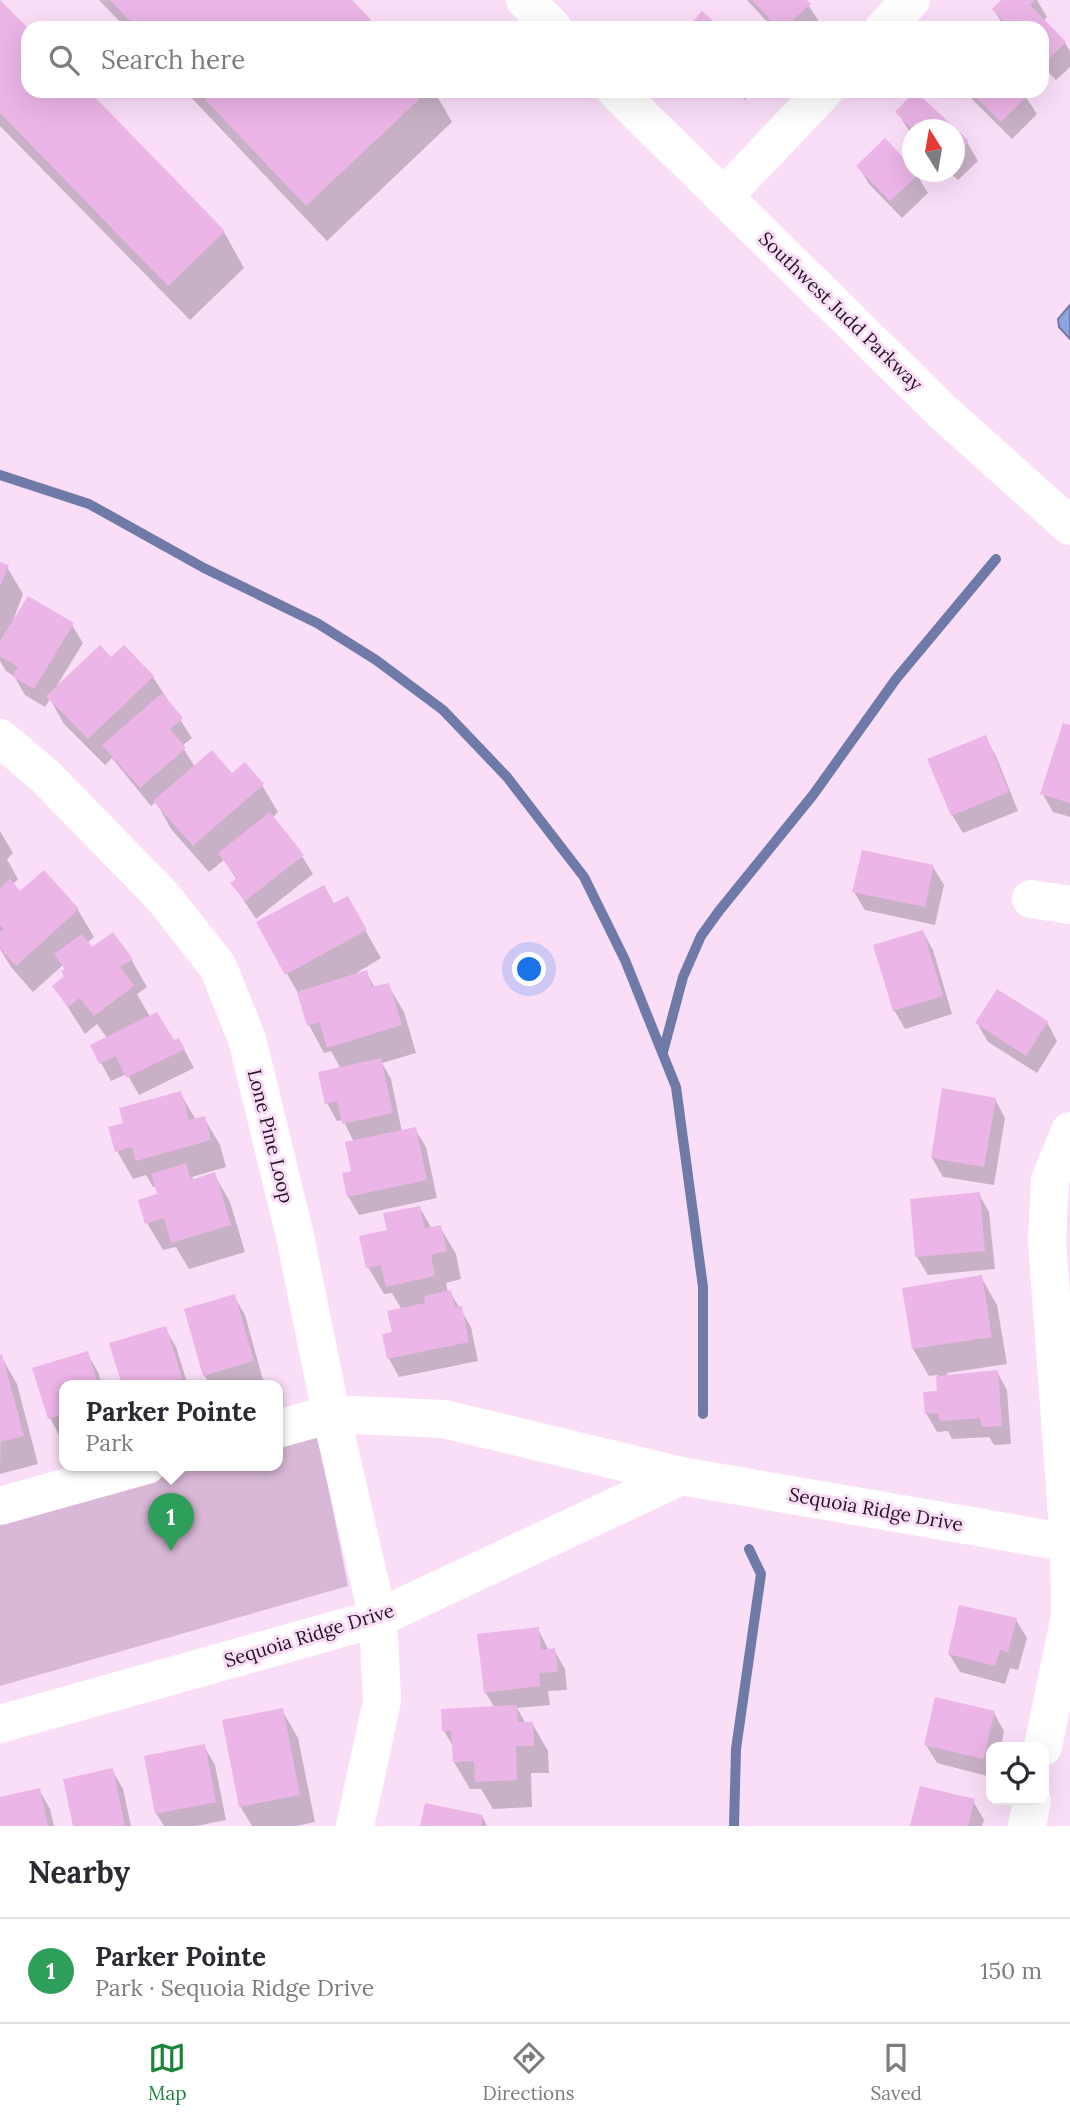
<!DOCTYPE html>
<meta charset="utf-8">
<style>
:root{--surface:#fff;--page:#f2f2f3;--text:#2b2b33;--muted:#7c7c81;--line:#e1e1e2;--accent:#1b843a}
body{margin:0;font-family:Lora,serif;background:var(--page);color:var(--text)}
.controls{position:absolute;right:21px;bottom:21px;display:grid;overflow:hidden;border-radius:14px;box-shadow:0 7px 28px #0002}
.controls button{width:63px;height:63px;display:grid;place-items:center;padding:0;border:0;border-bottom:2px solid var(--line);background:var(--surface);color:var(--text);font:35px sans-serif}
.compass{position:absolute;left:902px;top:119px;width:63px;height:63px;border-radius:50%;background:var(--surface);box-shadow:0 7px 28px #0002;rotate:349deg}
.you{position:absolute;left:530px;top:970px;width:24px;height:24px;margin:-18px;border:5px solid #fff;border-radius:50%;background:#1a73e8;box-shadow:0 0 0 10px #1a73e833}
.badge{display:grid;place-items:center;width:46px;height:46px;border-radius:50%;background:var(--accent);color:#fff;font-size:23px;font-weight:700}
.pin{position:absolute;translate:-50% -58px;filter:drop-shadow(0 2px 4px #0008)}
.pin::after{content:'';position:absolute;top:37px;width:24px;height:21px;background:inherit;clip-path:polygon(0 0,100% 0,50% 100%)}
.popup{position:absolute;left:59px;top:1380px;width:224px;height:91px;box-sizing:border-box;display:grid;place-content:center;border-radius:14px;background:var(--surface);filter:drop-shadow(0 2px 5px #0005);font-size:23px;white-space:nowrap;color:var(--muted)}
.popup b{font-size:26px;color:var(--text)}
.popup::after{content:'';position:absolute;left:50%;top:100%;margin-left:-14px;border:14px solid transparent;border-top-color:var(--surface)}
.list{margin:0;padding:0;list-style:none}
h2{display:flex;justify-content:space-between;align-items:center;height:91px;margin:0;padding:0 28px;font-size:30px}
h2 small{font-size:23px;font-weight:400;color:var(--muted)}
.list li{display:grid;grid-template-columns:46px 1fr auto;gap:21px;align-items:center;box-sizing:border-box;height:105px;padding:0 28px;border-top:2px solid var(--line)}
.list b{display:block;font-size:26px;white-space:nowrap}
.list p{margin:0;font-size:23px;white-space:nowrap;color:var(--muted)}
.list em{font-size:23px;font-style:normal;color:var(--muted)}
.icon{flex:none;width:38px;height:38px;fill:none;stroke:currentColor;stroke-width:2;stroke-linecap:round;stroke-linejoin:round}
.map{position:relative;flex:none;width:1070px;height:1826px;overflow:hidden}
.search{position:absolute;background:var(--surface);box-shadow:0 7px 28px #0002;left:21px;right:21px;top:21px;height:77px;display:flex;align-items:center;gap:18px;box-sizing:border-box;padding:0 24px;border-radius:21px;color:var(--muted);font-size:26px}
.sheet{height:196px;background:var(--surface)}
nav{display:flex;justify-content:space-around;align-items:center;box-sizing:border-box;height:98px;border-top:2px solid var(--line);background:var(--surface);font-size:19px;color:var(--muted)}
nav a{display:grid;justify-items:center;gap:4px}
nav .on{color:var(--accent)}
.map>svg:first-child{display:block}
.green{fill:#d8b8d6}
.water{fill:#8fa5e0;stroke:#707aa8;stroke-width:2}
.shadow{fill:#0003}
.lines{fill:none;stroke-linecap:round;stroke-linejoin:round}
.stream{stroke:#707aa8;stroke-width:10}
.building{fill:#ebb5e7}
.minor{stroke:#fff;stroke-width:38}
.highway{stroke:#fff;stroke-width:38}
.labels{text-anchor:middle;stroke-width:6;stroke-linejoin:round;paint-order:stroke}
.street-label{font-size:19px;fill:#271626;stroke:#fadef8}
</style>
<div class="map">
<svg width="1070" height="1826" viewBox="0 0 1070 1826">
<rect width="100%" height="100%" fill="#fadef8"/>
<path class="green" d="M 316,1425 L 348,1586 L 0,1686 L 0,1517 L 178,1465 L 278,1465 L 278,1436 Z"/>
<path class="water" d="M 1070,305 L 1070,339 L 1059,327 L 1058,319 Z"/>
<path class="shadow" d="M 99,0 L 350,0 L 376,28 L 126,28 Z
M 747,0 L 805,0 L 820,23 L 815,28 L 773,28 Z
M 1004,0 L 1037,0 L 1047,17 L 1043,21 L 1065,43 L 1070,51 L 1070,67 L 1056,80 L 1042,66 L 1042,28 L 1005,28 L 994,10 Z
M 0,2 L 28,31 L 28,91 L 87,91 L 224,232 L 244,268 L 190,320 L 0,126 Z
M 185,91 L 434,91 L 452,122 L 327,241 Z
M 735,91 L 753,91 L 745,100 Z
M 964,91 L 1022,91 L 1037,114 L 1012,139 Z
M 917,92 L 954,130 L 912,130 L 912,135 L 897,112 Z
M 954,130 L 967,142 L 978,161 L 958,180 L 949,172 L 954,172 Z
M 885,141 L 917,175 L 928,193 L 902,218 L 869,184 L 858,166 Z
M 0,564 L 7,567 L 23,594 L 14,618 L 72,625 L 83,643 L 56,687 L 111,659 L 153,677 L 192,738 L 182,746 L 195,767 L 262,785 L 278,812 L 272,818 L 302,856 L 313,874 L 256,919 L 233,884 L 237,880 L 224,860 L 209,872 L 171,829 L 156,802 L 151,806 L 112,758 L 105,765 L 64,724 L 50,699 L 45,707 L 25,695 L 14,676 L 6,671 L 0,661 Z
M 1070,727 L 1070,817 L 1053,812 L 1042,793 Z
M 985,737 L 996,756 L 1018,811 L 963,833 L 952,815 Z
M 0,831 L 13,853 L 7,859 L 18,879 L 12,885 L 20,893 L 78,910 L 94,937 L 87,943 L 91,950 L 131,959 L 147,987 L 137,994 L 150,1017 L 173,1042 L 179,1040 L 194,1068 L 139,1095 L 127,1074 L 111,1081 L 101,1063 L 107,1038 L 97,1024 L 85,1034 L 54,986 L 66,977 L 63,965 L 33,992 L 11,967 L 0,949 Z
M 933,867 L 944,885 L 935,925 L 865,910 L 854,892 Z
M 347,898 L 381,958 L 350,977 L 366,972 L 375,988 L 388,985 L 404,1012 L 416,1053 L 382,1063 L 391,1079 L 402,1132 L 415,1129 L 426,1147 L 437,1198 L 359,1215 L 348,1196 L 354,1142 L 343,1120 L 337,1121 L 327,1103 L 341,1069 L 331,1051 L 324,1053 L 309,1025 L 301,998 L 287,974 L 333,905 Z
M 923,932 L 933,950 L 952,1014 L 905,1029 L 894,1010 Z
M 1047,1022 L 1057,1041 L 1037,1073 L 988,1042 L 977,1023 Z
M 180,1093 L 196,1120 L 204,1118 L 220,1145 L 226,1167 L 192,1177 L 194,1180 L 214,1174 L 230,1202 L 245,1252 L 189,1269 L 176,1247 L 163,1250 L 147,1223 L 159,1195 L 156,1187 L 153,1187 L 146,1175 L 133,1179 L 117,1151 L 125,1124 Z
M 995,1099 L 1005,1118 L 994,1185 L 943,1177 L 932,1158 Z
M 979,1194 L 989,1212 L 995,1269 L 928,1275 L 917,1257 L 911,1200 Z
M 420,1208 L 432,1229 L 440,1227 L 456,1254 L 461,1279 L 446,1283 L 448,1293 L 450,1292 L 471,1327 L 478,1361 L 399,1377 L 389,1359 L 402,1310 L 392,1293 L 384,1294 L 368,1267 L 389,1232 Z
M 981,1277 L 997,1305 L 1007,1364 L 947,1373 L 947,1376 L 997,1372 L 1007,1390 L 1011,1444 L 994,1445 L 989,1437 L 952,1439 L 948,1431 L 937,1432 L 926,1413 L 939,1393 L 938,1375 L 929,1376 L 913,1349 Z
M 234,1296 L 245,1315 L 263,1380 L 246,1385 L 210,1385 L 204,1375 Z
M 165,1328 L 176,1347 L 188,1385 L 124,1385 Z
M 87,1353 L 98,1372 L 102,1385 L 64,1385 L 64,1435 L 60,1437 L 50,1418 L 35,1369 Z
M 1,1356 L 17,1384 L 38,1464 L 0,1474 Z
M 1016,1620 L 1027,1638 L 1018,1670 L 1010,1668 L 1005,1684 L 960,1672 L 949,1654 Z
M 538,1629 L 549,1651 L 554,1650 L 565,1669 L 567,1690 L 548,1691 L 550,1705 L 517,1708 L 526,1724 L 532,1723 L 548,1751 L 549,1773 L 531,1773 L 532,1807 L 493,1809 L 481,1789 L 470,1789 L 454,1762 L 454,1748 L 444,1731 L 495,1708 L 485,1692 Z
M 282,1710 L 298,1738 L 315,1822 L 296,1826 L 252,1826 L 240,1806 Z
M 994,1713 L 1004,1731 L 1001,1747 L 991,1747 L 991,1777 L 937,1763 L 926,1745 Z
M 204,1746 L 215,1765 L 226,1820 L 196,1826 L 164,1826 L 156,1813 Z
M 112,1770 L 123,1789 L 131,1826 L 75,1826 Z
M 39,1790 L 50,1809 L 54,1826 L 0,1826 L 0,1799 Z
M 973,1801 L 984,1820 L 982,1826 L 912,1826 Z
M 482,1816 L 487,1826 L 422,1826 Z"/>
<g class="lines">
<path class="stream" d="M 0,475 L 89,504 L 204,568 L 317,623 L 376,660 L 443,710 L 507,777 L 584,877 L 625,960 L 676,1087 L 703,1287 L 703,1414
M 663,1052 L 683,977 L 701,936 L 719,911 L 813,795 L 896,679 L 996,559
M 734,1826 L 736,1749 L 761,1574 L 749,1549"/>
</g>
<path class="building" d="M 0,0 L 28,28 L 28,91 L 89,91 L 225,231 L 168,286 L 0,113 Z
M 110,0 L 352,0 L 379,28 L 137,28 Z
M 752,0 L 807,0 L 811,4 L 784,28 L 778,28 Z
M 1001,0 L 1035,0 L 1030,5 L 1066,42 L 1045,63 L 1042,60 L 1042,28 L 1010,28 L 992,9 Z
M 702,11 L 721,28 L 687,28 Z
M 197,91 L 428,91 L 306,206 Z
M 915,91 L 969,141 L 954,155 L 954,130 L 913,130 L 895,112 Z
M 970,91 L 1024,91 L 1028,95 L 1001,122 Z
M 885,138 L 912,167 L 912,172 L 919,174 L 890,201 L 856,166 Z
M 0,562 L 9,565 L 0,586 Z
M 28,596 L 74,623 L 34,689 L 12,676 L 18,667 L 0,656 L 0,641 Z
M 100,645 L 111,657 L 124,645 L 154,676 L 88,739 L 46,696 Z
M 162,693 L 183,718 L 170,729 L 186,748 L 140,788 L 102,745 Z
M 1063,723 L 1070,725 L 1070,803 L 1040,794 Z
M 986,735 L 1009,792 L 951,816 L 927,759 Z
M 212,750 L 232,773 L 245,762 L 264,784 L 193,846 L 153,801 Z
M 270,812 L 304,855 L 245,901 L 230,883 L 237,878 L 218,853 Z
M 862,850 L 934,865 L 925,907 L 852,892 Z
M 44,870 L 79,909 L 16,966 L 0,948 L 0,932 L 4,929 L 0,925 L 0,888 L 10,879 L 20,891 Z
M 324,885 L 334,903 L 348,896 L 367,930 L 285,975 L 256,922 Z
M 923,930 L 943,996 L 893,1011 L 873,945 Z
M 113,932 L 133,959 L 120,967 L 134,986 L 94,1016 L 80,998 L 68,1007 L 52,986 L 64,976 L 61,971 L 65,969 L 54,954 L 82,934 L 92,947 Z
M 367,970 L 372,987 L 389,983 L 402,1025 L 327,1048 L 319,1022 L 307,1026 L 297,992 Z
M 997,989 L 1048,1021 L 1026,1056 L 975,1023 Z
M 157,1012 L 174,1040 L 179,1038 L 185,1049 L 126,1078 L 116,1056 L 99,1064 L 90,1045 Z
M 381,1058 L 393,1113 L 342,1124 L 337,1101 L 325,1104 L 318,1072 Z
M 942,1088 L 996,1098 L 984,1167 L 931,1158 Z
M 181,1091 L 189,1120 L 205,1116 L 211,1140 L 136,1161 L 132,1147 L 115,1152 L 108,1127 L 123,1123 L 119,1108 Z
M 416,1127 L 427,1180 L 347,1197 L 342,1173 L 351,1171 L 345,1142 Z
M 186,1163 L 191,1180 L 215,1172 L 231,1225 L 171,1243 L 164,1218 L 145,1224 L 138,1200 L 157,1194 L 151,1174 Z
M 980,1192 L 985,1251 L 915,1257 L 910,1199 Z
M 420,1206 L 425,1228 L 441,1225 L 447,1251 L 431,1255 L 435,1276 L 386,1287 L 381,1265 L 366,1268 L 359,1236 L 387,1230 L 383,1213 Z
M 982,1275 L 992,1337 L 912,1349 L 902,1288 Z
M 451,1290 L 455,1307 L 462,1306 L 469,1342 L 387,1359 L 382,1334 L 392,1332 L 387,1311 L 425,1303 L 424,1296 Z
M 235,1294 L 254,1361 L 203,1376 L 184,1309 Z
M 166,1326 L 184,1384 L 122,1385 L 109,1343 Z
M 88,1351 L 98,1385 L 64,1385 L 64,1414 L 48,1419 L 32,1368 Z
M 2,1354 L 24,1436 L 0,1442 L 0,1355 Z
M 998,1370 L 1002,1426 L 982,1427 L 980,1418 L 940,1421 L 938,1413 L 925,1414 L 923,1392 L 937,1391 L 936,1376 Z
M 959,1605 L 1017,1618 L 1008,1652 L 1000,1650 L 995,1666 L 948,1654 Z
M 539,1627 L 541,1650 L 555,1648 L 558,1672 L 539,1673 L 540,1686 L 484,1693 L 477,1634 Z
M 935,1697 L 995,1711 L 983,1759 L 924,1745 Z
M 517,1705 L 518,1722 L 533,1722 L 534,1746 L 516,1746 L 517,1780 L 475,1782 L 474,1761 L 453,1762 L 451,1731 L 442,1731 L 441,1709 Z
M 283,1708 L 300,1795 L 239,1807 L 222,1720 Z
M 205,1744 L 216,1802 L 155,1814 L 144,1756 Z
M 113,1768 L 125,1826 L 73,1826 L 63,1779 Z
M 920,1786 L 975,1799 L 968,1826 L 910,1826 Z
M 40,1788 L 48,1826 L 0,1826 L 0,1797 Z
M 425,1803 L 483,1815 L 481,1826 L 420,1826 Z"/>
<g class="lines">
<path class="minor" d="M 884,28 L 911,0
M 724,196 L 824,91
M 0,738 L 45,776 L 164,898 L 218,967 L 247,1039 L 295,1236 L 331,1414 L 378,1618 L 382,1701 L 355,1826
M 1031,899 L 1070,905
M 278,1429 L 331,1414 L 444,1419 L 681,1476 L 1070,1543
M 0,1506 L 147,1465
M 0,1724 L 378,1618 L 681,1476
M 1043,1747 L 1070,1616 L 1069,1543 L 1047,1240 L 1050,1180 L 1070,1131
M 1027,1826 L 1032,1800"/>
<path class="highway" d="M 525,0 L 553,28
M 616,91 L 944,413 L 1070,526"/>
</g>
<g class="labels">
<g class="street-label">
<text transform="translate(841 311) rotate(44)" y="7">Southwest Judd Parkway</text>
<text transform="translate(271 1136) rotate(76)" y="7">Lone Pine Loop</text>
<text transform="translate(876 1509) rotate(10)" y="7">Sequoia Ridge Drive</text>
<text transform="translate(309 1635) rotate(-17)" y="7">Sequoia Ridge Drive</text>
</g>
</g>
</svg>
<div class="controls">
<button><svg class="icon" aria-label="locate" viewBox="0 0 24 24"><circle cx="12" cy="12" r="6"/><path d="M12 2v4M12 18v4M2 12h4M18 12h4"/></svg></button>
</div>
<svg class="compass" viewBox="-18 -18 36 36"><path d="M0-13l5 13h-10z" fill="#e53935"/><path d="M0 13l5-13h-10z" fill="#7c7c81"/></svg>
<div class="you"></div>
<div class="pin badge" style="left:171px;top:1551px;background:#2e9e5b">1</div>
<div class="popup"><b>Parker Pointe</b>Park</div>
<div class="search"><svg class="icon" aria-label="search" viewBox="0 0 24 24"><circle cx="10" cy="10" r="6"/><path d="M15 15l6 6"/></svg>Search here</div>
</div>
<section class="sheet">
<h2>Nearby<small></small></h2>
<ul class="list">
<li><span class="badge" style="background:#2e9e5b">1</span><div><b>Parker Pointe</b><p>Park · Sequoia Ridge Drive</p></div><em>150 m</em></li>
</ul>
</section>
<nav>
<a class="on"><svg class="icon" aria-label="map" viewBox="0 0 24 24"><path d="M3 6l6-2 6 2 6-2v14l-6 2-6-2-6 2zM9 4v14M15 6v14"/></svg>Map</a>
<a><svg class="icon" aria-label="directions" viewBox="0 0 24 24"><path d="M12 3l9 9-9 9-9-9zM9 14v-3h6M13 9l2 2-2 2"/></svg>Directions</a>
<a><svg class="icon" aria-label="saved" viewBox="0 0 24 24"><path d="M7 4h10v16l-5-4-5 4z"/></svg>Saved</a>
</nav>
